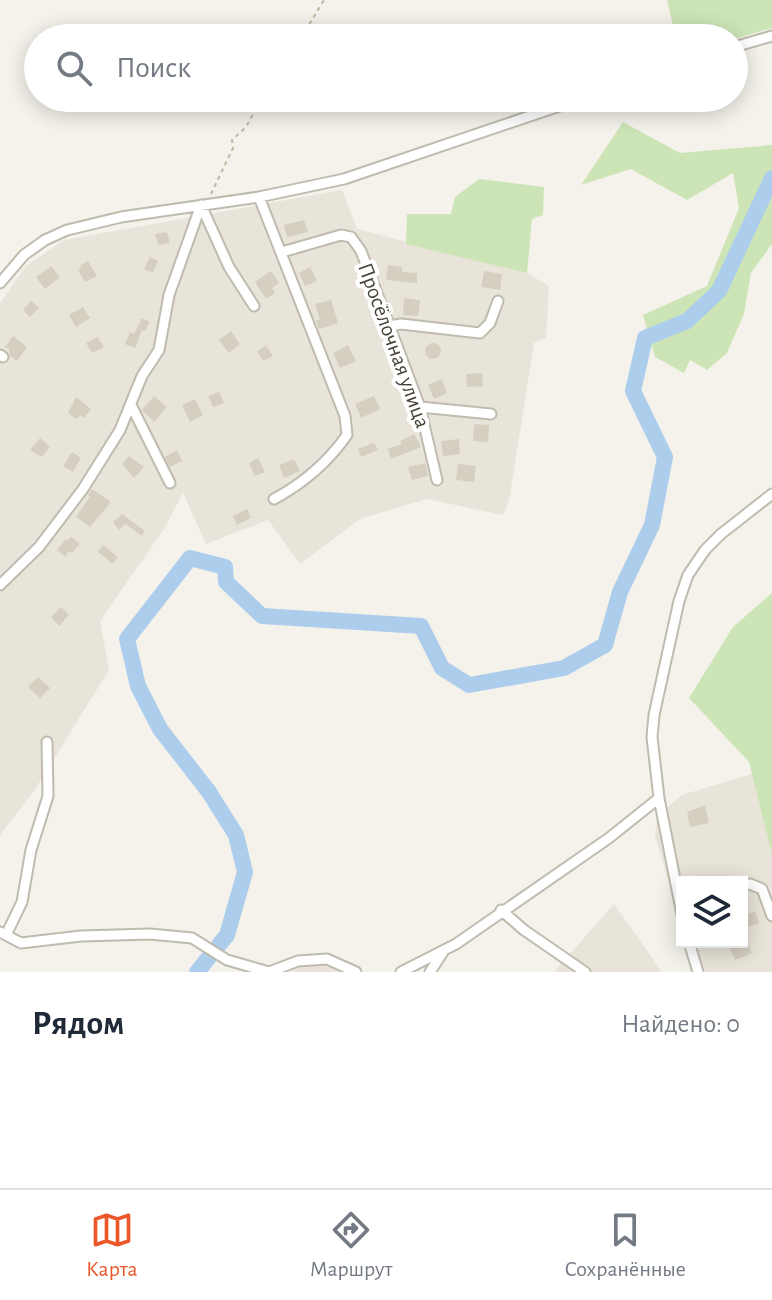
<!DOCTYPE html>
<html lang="ru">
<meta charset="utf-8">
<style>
:root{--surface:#fff;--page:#f2f2f3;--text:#1f2937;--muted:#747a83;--line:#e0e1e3;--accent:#ec572a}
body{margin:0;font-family:"Alegreya Sans",sans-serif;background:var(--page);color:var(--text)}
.controls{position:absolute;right:24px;bottom:24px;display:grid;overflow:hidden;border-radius:0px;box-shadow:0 4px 20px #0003}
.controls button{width:72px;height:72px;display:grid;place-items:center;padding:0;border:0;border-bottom:2px solid var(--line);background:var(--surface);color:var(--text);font:40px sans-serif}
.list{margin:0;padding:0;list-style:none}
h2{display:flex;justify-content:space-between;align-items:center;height:104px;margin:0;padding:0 32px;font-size:34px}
h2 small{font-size:26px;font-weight:400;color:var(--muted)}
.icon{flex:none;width:44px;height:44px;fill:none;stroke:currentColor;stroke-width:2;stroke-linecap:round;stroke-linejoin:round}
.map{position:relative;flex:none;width:772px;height:972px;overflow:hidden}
.search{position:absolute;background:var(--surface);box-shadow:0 4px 20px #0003;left:24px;right:24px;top:24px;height:88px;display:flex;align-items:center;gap:20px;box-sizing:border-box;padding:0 28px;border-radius:44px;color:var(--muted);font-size:30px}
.sheet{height:216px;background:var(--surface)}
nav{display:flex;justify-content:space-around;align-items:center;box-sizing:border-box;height:112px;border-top:2px solid var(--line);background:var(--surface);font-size:22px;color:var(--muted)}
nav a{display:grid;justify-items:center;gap:4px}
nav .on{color:var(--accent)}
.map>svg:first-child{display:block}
.residential{fill:#e8e4d9}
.green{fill:#cde5b6}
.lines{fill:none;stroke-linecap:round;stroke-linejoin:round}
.river{stroke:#accdec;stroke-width:16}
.building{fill:#d5cfc1}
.minor-casing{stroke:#bfbbae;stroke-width:13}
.path{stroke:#c0b7a0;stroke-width:2;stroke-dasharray:4 4;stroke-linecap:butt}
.minor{stroke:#fff;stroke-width:9}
.labels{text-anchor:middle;stroke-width:8;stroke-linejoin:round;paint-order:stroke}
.street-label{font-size:22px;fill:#484339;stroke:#fff}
</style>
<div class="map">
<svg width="772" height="972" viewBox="0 0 772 972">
<rect width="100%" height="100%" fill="#f4f2eb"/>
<path class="residential" d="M 342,190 L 357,229 L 527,273 L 549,286 L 546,338 L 534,343 L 509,501 L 503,515 L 427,499 L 360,519 L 300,564 L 268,520 L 206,544 L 183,493 L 164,529 L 100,621 L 109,670 L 34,791 L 0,835 L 0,303 L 26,266 L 64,240 Z
M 758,772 L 772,833 L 772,972 L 694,972 L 686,942 L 742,942 L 742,882 L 682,882 L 682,930 L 655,835 L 657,816 L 682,795 Z
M 614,904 L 662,972 L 554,972 Z
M 312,959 L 339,972 L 292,972 Z"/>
<path class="green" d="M 667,0 L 772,0 L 772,28 L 734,39 L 676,38 Z
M 623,122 L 680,153 L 772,145 L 772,244 L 751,273 L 744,314 L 727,353 L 707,370 L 690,360 L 684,373 L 655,357 L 643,315 L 707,286 L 739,208 L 733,173 L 687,200 L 631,169 L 581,185 Z
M 479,179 L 544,187 L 543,215 L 532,219 L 527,273 L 406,244 L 407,214 L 451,214 L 455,197 Z
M 772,593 L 772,855 L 749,762 L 689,698 L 733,627 Z"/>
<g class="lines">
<path class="river" d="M 197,972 L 227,935 L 245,872 L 236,835 L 209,792 L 160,729 L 138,686 L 127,639 L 190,558 L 225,567 L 226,582 L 262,616 L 421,626 L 442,668 L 469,685 L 564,668 L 605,645 L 620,592 L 652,525 L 665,457 L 633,391 L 645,338 L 687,321 L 719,291 L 772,178"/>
</g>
<path class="building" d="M 304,220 L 308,232 L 287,237 L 284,225 Z
M 167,232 L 170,243 L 158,245 L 155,234 Z
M 150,257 L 158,261 L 153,273 L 144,269 Z
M 88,261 L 97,276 L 85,282 L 78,270 L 81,268 L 80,266 Z
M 388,265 L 402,267 L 402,272 L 417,273 L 417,283 L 386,280 Z
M 51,266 L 60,277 L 45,289 L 36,277 Z
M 310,267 L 317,281 L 305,286 L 299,273 Z
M 271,271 L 279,283 L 272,288 L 275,293 L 266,299 L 255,282 Z
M 484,271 L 502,274 L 500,290 L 481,287 Z
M 404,298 L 420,300 L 418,316 L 403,315 Z
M 331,300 L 338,323 L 319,329 L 316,320 L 320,320 L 315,304 Z
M 31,301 L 39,308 L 30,317 L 23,310 Z
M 83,307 L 90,318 L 76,327 L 69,315 Z
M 142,318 L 150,322 L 145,331 L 142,330 L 135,348 L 125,344 L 130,332 L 134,334 Z
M 231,331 L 240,344 L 229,353 L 219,340 Z
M 13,336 L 27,347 L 17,361 L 10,356 L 9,349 L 5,347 Z
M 98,337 L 104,347 L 92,353 L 86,343 Z
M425 351a8 8 0 1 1 16 0a8 8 0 1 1-16 0Z
M 266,345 L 273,356 L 263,361 L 257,351 Z
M 348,345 L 356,361 L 340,368 L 333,353 Z
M 482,373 L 483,386 L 467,387 L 466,374 Z
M 442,379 L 447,393 L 434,399 L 428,385 Z
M 219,392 L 224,403 L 213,407 L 208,396 Z
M 154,396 L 167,407 L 154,422 L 142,410 Z
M 374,396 L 380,409 L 361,418 L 355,404 Z
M 76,397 L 91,409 L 84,418 L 80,415 L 77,419 L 68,413 Z
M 195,399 L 203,415 L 190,422 L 182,405 Z
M 474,424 L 489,425 L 488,442 L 473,441 Z
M 414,434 L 421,447 L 391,459 L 388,449 L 402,444 L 400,441 Z
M 40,438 L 50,447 L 42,457 L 30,450 Z
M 459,439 L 460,454 L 443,456 L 441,441 Z
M 374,443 L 378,450 L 361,457 L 358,449 Z
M 177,450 L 182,461 L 170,467 L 165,457 Z
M 72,452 L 81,458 L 73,472 L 63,466 Z
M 129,456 L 144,467 L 134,478 L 122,464 Z
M 258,458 L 265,472 L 255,476 L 249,463 Z
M 294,459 L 300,471 L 284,478 L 279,465 Z
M 425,463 L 428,476 L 412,480 L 408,467 Z
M 458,464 L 476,466 L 474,482 L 456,480 Z
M 92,489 L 111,502 L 90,527 L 76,517 L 90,496 L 88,495 Z
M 247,509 L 251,518 L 237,525 L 233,516 Z
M 122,514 L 145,531 L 142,536 L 125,524 L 119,530 L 113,522 Z
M 71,537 L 80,544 L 72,553 L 69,551 L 65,557 L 57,550 L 66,539 L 68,541 Z
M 103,545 L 118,557 L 113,564 L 98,552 Z
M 61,607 L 69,615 L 59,626 L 51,617 Z
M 38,677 L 50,688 L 40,698 L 28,687 Z
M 705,805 L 709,823 L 690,827 L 687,812 Z
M 755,911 L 759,923 L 748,927 L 744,915 Z
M 747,941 L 752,953 L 735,960 L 730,948 Z"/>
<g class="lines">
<defs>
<path id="minor" d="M 734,47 L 772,36
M 259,197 L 345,416 L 347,435 C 328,462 304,483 274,499
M 201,205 L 229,267 L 254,306
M 282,252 L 341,235 L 351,237 L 361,251 L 420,407 L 437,480
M 0,283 L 24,255 L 45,240 L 67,230 L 121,217 L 259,197 L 344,179 L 583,98
M 390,326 L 401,324 L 480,333 L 490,323 L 498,301
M 0,355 L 3,357
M 131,405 L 170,483
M 420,407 L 491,414
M 0,585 L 39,547 L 83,489 L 120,430 L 142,376 L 159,350 L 169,295 L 201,205
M 742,886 L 750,884 L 762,889 L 772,916
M 501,910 L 524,930 L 585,972
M 682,915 L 659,798 L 652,737 L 654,715 L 679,601 L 688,575 L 705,550 L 721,534 L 772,494
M 0,932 L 21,943 L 81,936 L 150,934 L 192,938 L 227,960 L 269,972 L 298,961 L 327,959 L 356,972
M 6,935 L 22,902 L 31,850 L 48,796 L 47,742
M 689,942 L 698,972
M 401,972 L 456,944 L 609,838 L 659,798
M 430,972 L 443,952"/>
</defs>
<use href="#minor" class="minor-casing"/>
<path class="path" d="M 301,38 L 324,0
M 211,194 L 233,148 L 232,140 L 246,127 L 262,98"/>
<use href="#minor" class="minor"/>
</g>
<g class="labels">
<g class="street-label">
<text transform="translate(395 345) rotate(70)" y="8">Просёлочная улица</text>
</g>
</g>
</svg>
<div class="controls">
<button><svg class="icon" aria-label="layers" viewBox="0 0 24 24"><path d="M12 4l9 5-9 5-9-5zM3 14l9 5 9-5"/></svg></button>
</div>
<div class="search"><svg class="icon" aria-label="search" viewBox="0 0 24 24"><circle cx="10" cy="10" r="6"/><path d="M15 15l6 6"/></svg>Поиск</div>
</div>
<section class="sheet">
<h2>Рядом<small>Найдено: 0</small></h2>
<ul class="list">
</ul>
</section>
<nav>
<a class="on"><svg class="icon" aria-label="map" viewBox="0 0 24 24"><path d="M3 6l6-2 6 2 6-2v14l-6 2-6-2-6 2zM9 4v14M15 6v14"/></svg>Карта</a>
<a><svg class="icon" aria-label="directions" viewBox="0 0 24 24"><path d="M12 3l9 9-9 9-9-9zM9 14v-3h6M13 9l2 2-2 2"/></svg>Маршрут</a>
<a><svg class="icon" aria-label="saved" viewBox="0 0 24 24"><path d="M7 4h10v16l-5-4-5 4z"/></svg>Сохранённые</a>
</nav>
